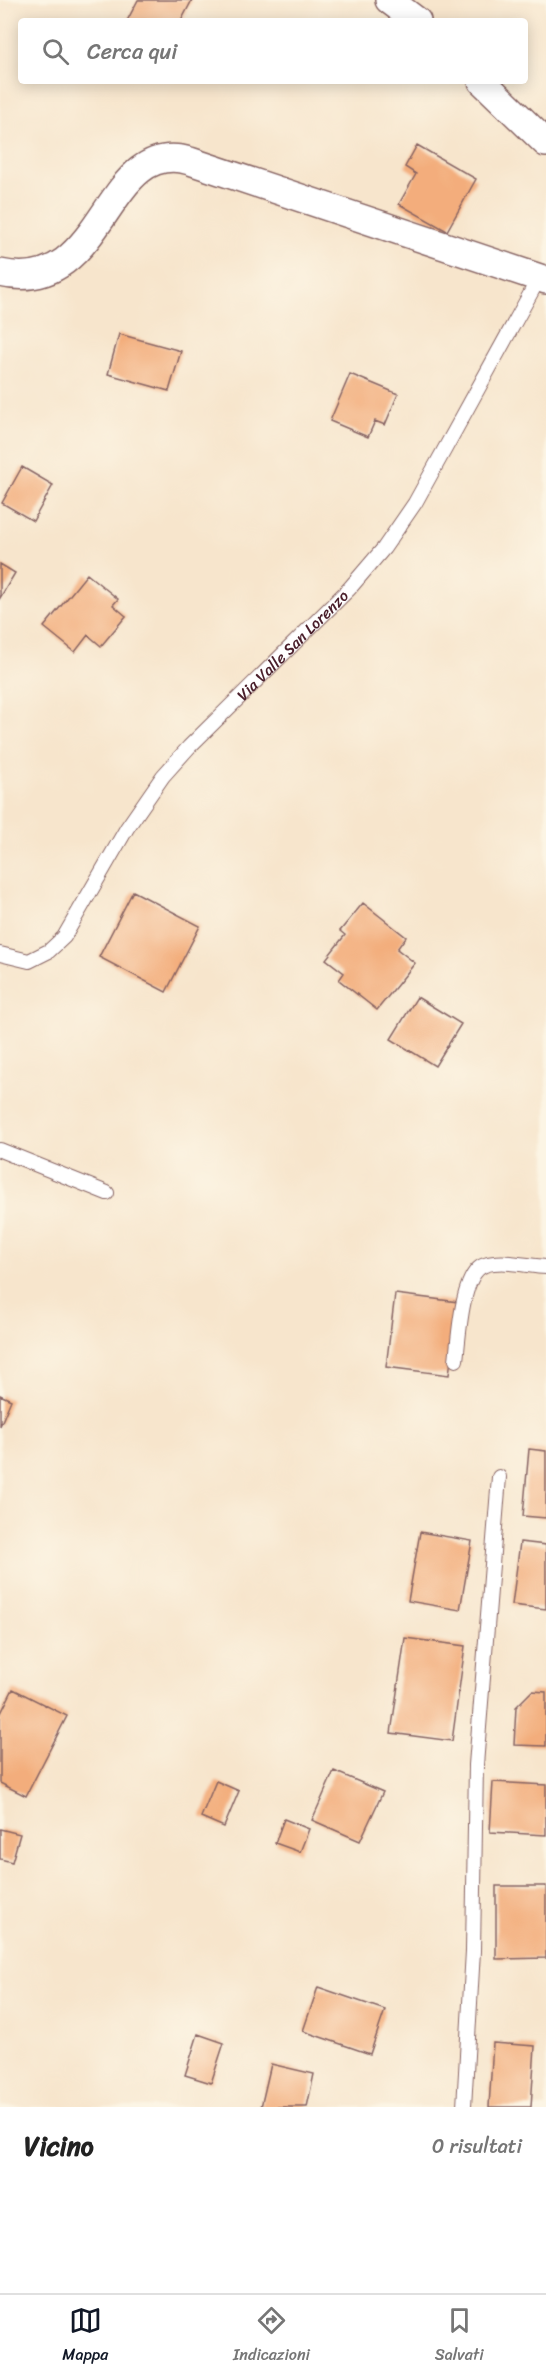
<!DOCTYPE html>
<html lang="it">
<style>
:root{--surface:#fff;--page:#f2f2f2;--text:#222;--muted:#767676;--line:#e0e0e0;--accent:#111827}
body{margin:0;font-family:Sriracha,sans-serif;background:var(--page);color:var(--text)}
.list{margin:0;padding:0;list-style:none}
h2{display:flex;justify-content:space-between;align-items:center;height:78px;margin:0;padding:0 24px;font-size:26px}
h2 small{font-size:20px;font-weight:400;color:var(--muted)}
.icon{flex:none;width:33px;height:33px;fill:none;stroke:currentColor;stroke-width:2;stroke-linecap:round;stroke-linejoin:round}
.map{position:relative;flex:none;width:546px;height:2107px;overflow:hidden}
.search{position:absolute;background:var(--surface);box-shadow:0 3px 15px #0003;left:18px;right:18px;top:18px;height:66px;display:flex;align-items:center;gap:15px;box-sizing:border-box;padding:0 21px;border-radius:6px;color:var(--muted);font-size:22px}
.sheet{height:186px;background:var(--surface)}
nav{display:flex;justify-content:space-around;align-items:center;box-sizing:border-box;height:84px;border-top:2px solid var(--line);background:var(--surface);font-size:16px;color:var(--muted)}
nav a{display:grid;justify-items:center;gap:3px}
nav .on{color:var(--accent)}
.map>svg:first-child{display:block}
.building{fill:#f3ad7b}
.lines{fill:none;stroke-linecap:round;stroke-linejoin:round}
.service-casing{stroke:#876463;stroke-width:16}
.minor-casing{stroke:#876463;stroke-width:30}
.service{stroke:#fff;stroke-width:14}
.minor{stroke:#fff;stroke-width:27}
.labels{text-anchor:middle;stroke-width:6;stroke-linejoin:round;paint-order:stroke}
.street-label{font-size:16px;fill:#4a1f2b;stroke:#fcf5e5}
</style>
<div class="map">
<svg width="546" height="2107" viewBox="0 0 546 2107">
<rect width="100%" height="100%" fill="#fcf5e5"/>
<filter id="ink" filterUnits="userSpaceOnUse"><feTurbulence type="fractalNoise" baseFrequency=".0167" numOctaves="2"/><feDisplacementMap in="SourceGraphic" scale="12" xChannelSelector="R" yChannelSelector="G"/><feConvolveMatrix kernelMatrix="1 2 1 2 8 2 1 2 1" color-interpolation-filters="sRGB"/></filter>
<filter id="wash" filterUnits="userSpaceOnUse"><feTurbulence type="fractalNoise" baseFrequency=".008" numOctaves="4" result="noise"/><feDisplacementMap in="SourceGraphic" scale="24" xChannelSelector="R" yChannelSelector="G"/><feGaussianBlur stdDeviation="1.35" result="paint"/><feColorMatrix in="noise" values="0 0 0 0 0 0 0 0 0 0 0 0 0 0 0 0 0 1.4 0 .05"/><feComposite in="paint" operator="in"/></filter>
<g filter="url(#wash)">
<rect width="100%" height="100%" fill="#f7e5cc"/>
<g id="blocks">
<path class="building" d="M 138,0 L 192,0 L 181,21 L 127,21 Z
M 417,145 L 476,179 L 447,231 L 399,204 L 416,174 L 405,167 Z
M 119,334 L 181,351 L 169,391 L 108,374 Z
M 350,374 L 398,394 L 385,425 L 375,421 L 368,437 L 330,421 Z
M 22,467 L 53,485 L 33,521 L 2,503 Z
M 0,564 L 15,573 L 0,598 Z
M 87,574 L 118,599 L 113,605 L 126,616 L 101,646 L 88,635 L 75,652 L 44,627 Z
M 133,891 L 200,926 L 166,992 L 99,957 Z
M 363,903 L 406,937 L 397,949 L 415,963 L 377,1010 L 339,980 L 344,973 L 326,959 L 345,935 L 340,931 Z
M 417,997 L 461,1024 L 435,1066 L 391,1039 Z
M 395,1294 L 458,1302 L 449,1375 L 386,1367 Z
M 0,1395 L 11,1400 L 0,1426 Z
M 529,1449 L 546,1451 L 546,1518 L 523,1516 Z
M 420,1532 L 472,1541 L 460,1610 L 408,1601 Z
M 520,1542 L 546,1545 L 546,1609 L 512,1605 Z
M 405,1638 L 465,1646 L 452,1741 L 391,1733 Z
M 13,1689 L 67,1716 L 26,1796 L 0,1783 L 0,1715 Z
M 532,1691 L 546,1692 L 546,1746 L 514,1745 L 516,1707 Z
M 334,1771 L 383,1792 L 360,1841 L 312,1820 Z
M 216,1781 L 239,1791 L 224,1827 L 201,1817 Z
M 493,1782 L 546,1785 L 546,1835 L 490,1832 Z
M 284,1819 L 309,1829 L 300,1852 L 275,1843 Z
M 0,1829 L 20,1834 L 12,1862 L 0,1859 Z
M 496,1886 L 546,1886 L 546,1958 L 496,1959 Z
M 318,1987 L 385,2010 L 370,2054 L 303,2031 Z
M 198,2034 L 224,2043 L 211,2083 L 185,2075 Z
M 493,2043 L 535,2046 L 531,2107 L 489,2107 Z
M 271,2064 L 314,2074 L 307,2107 L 261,2107 Z"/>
</g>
</g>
<g filter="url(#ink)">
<use href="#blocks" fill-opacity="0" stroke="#876463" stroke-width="1.5"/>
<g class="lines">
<defs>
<g id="service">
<path id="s1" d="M 0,954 L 29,961 L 49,951 L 64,937 L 127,828 L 163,776 L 189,747 L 349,589 L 384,548 L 415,503 L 539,278"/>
<path d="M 0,1150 L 107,1193"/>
<path d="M 456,1360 C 459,1338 461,1272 485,1265 C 503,1259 527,1266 546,1267"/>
<path d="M 464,2107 L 473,1951 L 476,1765 L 499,1477"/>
</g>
<path id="minor" d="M 389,0 L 417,21
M 482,81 L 546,143
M 0,273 C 107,298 103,135 190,161 L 546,280"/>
</defs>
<use href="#service" class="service-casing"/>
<use href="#minor" class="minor-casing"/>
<use href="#service" class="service"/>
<use href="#minor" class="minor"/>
</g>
</g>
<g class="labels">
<g class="street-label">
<text dy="6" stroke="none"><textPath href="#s1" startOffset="446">Via Valle San Lorenzo</textPath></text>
</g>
</g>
</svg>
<div class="search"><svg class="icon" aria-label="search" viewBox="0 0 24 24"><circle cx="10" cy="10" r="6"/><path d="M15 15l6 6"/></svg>Cerca qui</div>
</div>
<section class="sheet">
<h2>Vicino<small>0 risultati</small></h2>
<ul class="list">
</ul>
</section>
<nav>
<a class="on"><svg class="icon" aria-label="map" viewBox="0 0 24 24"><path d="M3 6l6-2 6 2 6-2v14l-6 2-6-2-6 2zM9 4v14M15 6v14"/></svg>Mappa</a>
<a><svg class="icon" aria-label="directions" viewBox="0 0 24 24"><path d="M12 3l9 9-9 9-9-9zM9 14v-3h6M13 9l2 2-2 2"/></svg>Indicazioni</a>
<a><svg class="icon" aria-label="saved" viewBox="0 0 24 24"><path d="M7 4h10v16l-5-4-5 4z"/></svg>Salvati</a>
</nav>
